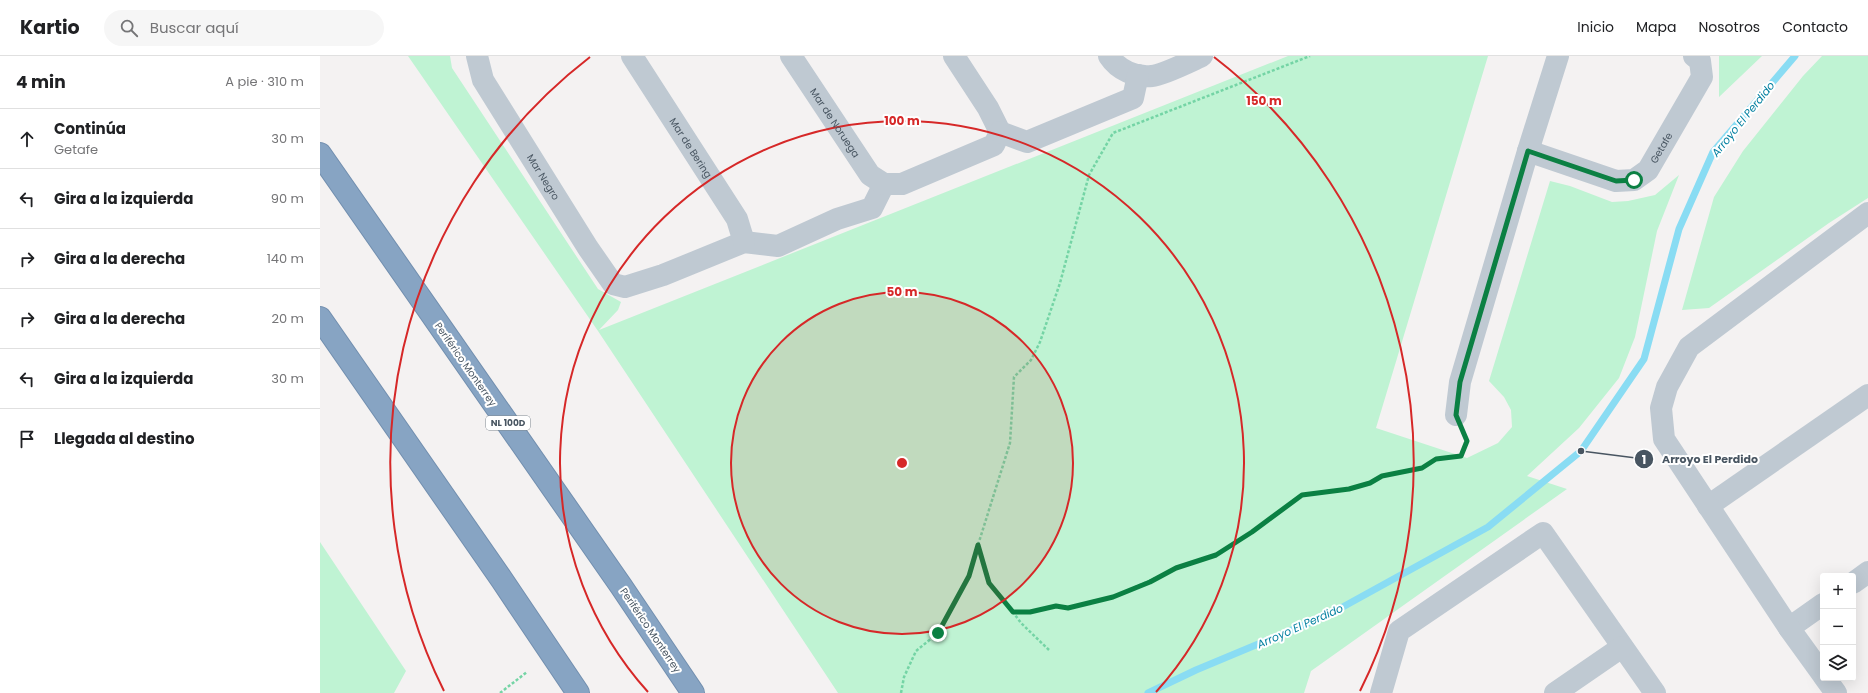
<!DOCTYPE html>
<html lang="es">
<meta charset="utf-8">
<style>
:root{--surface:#fff;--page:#f6f6f6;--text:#202124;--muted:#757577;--line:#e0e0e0}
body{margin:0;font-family:Poppins,sans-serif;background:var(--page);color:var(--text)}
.controls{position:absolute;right:12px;bottom:12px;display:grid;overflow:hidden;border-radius:4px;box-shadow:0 4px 16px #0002}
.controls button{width:36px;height:36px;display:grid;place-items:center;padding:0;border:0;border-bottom:1px solid var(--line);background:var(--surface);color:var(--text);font:20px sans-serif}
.stop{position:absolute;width:12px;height:12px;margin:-9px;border:3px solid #0b8043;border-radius:50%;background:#fff}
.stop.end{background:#0b8043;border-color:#fff;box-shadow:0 1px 4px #0008}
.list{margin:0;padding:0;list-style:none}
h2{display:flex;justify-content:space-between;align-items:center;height:52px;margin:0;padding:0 16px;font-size:17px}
h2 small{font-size:13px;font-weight:400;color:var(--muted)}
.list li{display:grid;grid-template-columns:26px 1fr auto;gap:12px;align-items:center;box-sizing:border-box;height:60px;padding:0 16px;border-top:1px solid var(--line)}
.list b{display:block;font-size:15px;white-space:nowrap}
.list p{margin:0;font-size:13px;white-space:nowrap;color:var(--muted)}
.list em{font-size:13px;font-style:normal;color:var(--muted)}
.icon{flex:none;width:22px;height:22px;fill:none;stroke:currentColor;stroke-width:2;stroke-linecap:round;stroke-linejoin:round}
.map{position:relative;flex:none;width:1548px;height:637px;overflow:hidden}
header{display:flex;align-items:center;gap:24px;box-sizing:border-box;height:56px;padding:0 20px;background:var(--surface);border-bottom:1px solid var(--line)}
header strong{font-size:19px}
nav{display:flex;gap:22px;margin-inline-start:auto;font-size:14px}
.search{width:280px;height:36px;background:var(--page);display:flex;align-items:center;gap:10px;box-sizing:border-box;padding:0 14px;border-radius:22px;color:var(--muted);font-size:15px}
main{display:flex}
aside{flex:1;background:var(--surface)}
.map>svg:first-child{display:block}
.green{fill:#bff3d3}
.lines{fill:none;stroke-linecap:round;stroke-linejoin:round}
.stream{stroke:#89dcf3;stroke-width:7}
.highway-casing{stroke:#728faf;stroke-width:24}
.path{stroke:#74d4a5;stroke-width:2.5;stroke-dasharray:3 2;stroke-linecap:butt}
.street{stroke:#bfc9d2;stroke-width:22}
.highway{stroke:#87a4c3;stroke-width:22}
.route{stroke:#0b8043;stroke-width:5}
.ring{fill:none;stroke:#d62828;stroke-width:2}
.labels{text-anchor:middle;stroke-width:4;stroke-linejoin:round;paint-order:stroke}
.shield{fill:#fff;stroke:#7f8890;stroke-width:1}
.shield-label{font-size:9px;font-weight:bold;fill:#485561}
.street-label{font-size:10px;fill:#485561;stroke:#fff}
.water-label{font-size:11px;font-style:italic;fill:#0480a1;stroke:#fff}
.centre{fill:#d62828;stroke:#fff;stroke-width:2}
.ring-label{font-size:12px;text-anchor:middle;font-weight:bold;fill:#d62828;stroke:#fff;stroke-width:4;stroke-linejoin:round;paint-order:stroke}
.leader{fill:none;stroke:#485561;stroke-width:1.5}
.callout-dot{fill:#485561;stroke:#fff;stroke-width:1.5}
.mark-label{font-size:12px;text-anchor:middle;font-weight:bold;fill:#fff}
.callout-label{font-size:11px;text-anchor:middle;font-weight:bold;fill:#485561;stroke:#fff;stroke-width:4;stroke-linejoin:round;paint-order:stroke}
</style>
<header>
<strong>Kartio</strong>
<div class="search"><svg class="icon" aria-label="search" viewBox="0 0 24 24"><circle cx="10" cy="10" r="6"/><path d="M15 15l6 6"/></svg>Buscar aquí</div>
<nav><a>Inicio</a><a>Mapa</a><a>Nosotros</a><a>Contacto</a></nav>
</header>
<main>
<aside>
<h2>4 min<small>A pie · 310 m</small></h2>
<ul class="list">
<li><svg class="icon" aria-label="ahead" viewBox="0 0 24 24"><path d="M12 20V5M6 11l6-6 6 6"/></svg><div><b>Continúa</b><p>Getafe</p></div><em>30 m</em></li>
<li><svg class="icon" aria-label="left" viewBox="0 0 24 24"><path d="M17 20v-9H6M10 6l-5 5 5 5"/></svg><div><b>Gira a la izquierda</b></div><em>90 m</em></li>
<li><svg class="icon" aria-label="right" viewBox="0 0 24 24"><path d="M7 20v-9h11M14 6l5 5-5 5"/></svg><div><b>Gira a la derecha</b></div><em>140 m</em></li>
<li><svg class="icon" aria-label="right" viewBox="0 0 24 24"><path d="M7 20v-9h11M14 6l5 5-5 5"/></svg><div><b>Gira a la derecha</b></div><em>20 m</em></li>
<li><svg class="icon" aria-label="left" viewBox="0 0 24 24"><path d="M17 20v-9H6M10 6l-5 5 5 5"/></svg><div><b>Gira a la izquierda</b></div><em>30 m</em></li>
<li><svg class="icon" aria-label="arrive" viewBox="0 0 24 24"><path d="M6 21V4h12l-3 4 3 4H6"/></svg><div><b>Llegada al destino</b></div></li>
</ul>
</aside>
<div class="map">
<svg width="1548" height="637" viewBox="0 0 1548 637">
<rect width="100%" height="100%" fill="#f4f2f2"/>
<path class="green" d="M 88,0 L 130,0 L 132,12 L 278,233 L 301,246 L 298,254 L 279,274 L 968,0 L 1168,0 L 1056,372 L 1147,402 L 1178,387 L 1192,371 L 1191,354 L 1184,341 L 1169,325 L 1230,125 L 1250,130 L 1292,146 L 1308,145 L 1335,139 L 1359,119 L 1337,175 L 1315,281 L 1299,322 L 1259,372 L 1207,420 L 1247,433 L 991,615 L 984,637 L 518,637 L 278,275 Z
M 1399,0 L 1442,0 L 1399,41 Z
M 1502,0 L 1548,0 L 1548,142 L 1509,167 L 1389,252 L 1362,254 L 1394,141 L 1423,95 L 1483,20 Z
M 0,486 L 86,615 L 74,637 L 0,637 Z"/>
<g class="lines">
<path class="stream" d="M 828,637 L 876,614 L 1010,558 L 1168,471 L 1261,395 L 1324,303 L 1359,173 L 1393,96 L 1475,0"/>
<defs>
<path id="highway" d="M 0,98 L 301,530 L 373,637
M 0,262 L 182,524 L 258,637"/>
</defs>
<use href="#highway" class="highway-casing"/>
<path class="path" d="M 693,556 L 710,556 L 736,550 L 748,552 L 793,541 L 829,525 L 856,512 L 896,499 L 932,476 L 982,439 L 1029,433 L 1050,427 L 1062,420 L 1102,412 L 1116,403 L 1141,400 L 1147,385 L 1144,379
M 729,594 L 701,567 L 684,544 L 669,527 L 658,489 L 690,387 L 694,321 L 711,304 L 720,286 L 740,227 L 769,119 L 793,77 L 990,0
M 180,637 L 207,616
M 581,637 L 584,621 L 596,595 L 618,577 L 649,521 L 658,490"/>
<g class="street">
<path id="s1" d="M 157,0 L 163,24 L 268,192 L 293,228 L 305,231 L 343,219 L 424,186 L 458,190 L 517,163 L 552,152 L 564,128"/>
<path id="s2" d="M 312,0 L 417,163 L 424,186"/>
<path id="s3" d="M 471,0 L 550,119 L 564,128 L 582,128 L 674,89 L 680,76 L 668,52 L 634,0"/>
<path d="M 789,0 C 798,14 816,22 832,20 C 843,19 871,5 882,0"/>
<path d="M 680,76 L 707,86 L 813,42 L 818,19"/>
<path id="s4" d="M 1208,95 L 1296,125 L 1314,124 L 1328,114 L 1382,21 L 1380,5 L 1374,0"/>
<path d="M 1136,359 L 1140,326 L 1208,95 L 1238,0"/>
<path d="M 1388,450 L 1548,339"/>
<path d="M 1533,527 L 1548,516"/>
<path d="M 1469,572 L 1503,548"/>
<path d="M 1503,619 L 1469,572 L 1344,383 L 1341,352 L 1347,331 L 1369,291 L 1548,157"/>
<path d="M 1505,622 L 1516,637"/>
<path d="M 1061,637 L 1079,575 L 1223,477 L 1335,637"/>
<path d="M 1235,637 L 1302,591"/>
</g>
<use href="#highway" class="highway"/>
</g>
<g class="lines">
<path class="route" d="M 618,577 L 649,520 L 658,489 L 669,527 L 693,556 L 710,556 L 736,550 L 748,552 L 793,541 L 830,526 L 856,512 L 896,499 L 932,476 L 982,439 L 1029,433 L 1050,427 L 1062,420 L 1102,412 L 1116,403 L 1141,400 L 1147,385 L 1136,359 L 1140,326 L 1208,95 L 1296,125 L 1314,124"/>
</g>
<circle cx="582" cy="407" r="171" fill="#d62828" fill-opacity=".12"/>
<g class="ring">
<circle cx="582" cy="407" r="171"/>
<path d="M328 636A342 342 0 1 1 836 636"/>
<path d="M124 635A512 512 0 0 1 270 1M894 1A512 512 0 0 1 1040 635"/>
</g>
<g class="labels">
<rect class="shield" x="166" y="360" width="44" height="14" rx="3"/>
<g class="shield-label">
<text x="188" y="370">NL 100D</text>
</g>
<g class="street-label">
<text dy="4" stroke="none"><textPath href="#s3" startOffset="80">Mar de Noruega</textPath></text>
<text dy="4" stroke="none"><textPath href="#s2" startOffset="109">Mar de Bering</textPath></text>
<text dy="4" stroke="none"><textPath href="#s4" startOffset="154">Getafe</textPath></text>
<text dy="4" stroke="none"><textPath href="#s1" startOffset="139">Mar Negro</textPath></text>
<text transform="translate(146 308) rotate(55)" y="4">Periférico Monterrey</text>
<text transform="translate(331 574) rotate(56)" y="4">Periférico Monterrey</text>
</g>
<g class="water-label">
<text transform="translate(1423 63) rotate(-51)" y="4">Arroyo El Perdido</text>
<text transform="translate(980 570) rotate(-24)" y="4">Arroyo El Perdido</text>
</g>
</g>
<circle cx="582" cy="407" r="6" class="centre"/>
<g class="ring-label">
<text x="944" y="49">150 m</text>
<text x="582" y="69">100 m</text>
<text x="582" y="240">50 m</text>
</g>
<path class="leader" d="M1261 395L1324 403"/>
<g class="callout-dot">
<circle cx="1261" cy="395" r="4"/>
<circle cx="1324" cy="403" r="10"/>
</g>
<g class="mark-label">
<text x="1324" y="408">1</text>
</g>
<g class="callout-label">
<text x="1390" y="407">Arroyo El Perdido</text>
</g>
</svg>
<div class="controls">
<button>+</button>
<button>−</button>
<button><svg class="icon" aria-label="layers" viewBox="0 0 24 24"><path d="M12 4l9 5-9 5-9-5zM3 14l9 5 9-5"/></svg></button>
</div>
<div class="stop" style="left:1314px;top:124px"></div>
<div class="stop end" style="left:618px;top:577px"></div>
</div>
</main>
